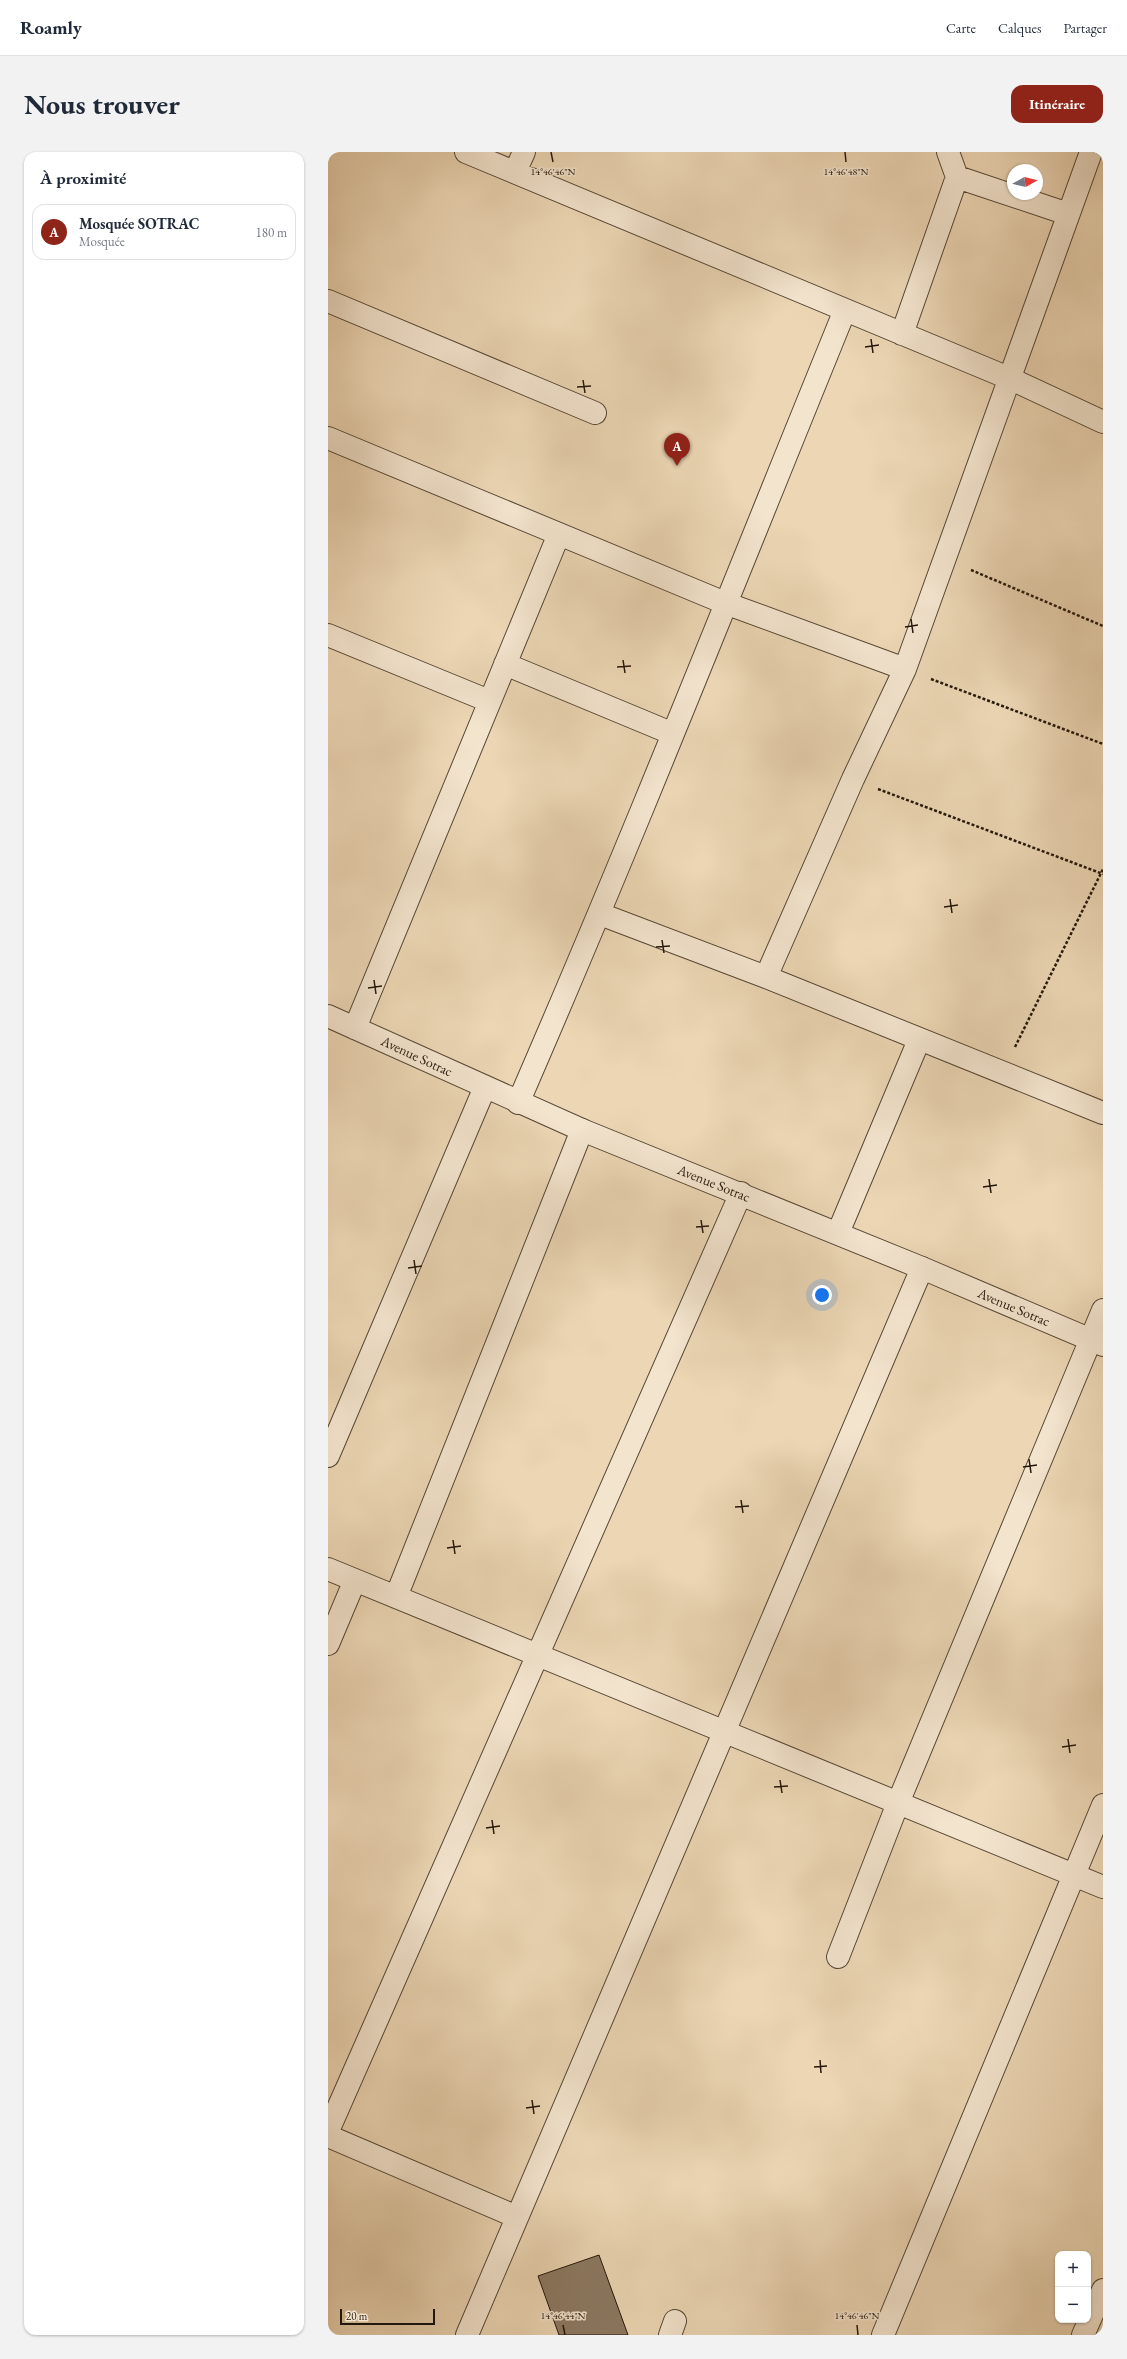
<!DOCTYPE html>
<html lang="fr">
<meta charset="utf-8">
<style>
:root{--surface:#fff;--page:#f2f2f3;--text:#1f2937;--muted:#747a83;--line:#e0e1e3;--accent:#8f2418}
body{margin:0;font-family:"EB Garamond",serif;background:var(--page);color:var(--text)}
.controls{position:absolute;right:12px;bottom:12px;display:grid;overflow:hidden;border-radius:8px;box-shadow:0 1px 3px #0004}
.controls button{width:36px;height:36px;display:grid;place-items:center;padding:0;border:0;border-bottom:1px solid var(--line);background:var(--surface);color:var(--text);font:20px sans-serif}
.compass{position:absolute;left:679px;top:12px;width:36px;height:36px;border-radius:50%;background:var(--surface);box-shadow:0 1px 3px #0004;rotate:82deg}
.scale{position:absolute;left:12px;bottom:10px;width:95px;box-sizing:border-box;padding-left:4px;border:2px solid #24170b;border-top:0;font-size:11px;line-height:14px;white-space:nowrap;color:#24170b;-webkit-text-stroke:3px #f3e4ce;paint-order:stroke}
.you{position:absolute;left:494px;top:1143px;width:14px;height:14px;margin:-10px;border:3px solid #fff;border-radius:50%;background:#1a73e8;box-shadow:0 0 0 6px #1a73e833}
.badge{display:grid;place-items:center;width:26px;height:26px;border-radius:50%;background:var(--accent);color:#fff;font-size:13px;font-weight:700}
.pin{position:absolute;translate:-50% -33px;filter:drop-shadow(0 1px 2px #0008)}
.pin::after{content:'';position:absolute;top:21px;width:14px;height:12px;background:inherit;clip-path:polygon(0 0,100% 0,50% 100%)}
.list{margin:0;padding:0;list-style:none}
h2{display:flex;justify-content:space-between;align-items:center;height:52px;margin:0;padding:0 16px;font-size:17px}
h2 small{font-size:13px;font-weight:400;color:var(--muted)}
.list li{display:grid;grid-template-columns:26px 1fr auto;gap:12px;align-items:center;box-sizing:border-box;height:56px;margin:0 8px 8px;padding:0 8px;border:1px solid var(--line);border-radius:12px}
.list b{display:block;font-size:15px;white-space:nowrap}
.list p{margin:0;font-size:13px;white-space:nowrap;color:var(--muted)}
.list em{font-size:13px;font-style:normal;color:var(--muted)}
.map{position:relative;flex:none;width:775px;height:2183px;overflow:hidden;border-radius:12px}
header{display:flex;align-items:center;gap:24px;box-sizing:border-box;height:56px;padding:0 20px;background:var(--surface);border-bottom:1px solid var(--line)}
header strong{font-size:19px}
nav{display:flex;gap:22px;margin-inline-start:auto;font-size:14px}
.intro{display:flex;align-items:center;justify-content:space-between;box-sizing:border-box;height:96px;padding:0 24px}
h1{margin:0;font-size:28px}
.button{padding:10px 18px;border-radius:12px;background:var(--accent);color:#fff;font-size:14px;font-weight:700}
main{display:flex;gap:24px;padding:0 24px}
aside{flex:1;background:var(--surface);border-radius:12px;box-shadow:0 1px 3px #0004}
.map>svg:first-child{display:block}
.building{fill:#8c7a63;stroke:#24170b}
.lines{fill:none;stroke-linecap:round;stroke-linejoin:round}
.minor-casing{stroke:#564735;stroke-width:24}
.tertiary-casing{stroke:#564735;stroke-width:24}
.path{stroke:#24170b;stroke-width:2.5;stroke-dasharray:3 2;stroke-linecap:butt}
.minor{stroke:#f3e4ce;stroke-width:22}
.tertiary{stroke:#f3e4ce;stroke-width:22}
.ticks{fill:none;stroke:#24170b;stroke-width:1.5}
.labels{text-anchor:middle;stroke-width:3;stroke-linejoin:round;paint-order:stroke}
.street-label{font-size:14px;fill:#24170b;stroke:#f3e4ce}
.ticks-label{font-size:10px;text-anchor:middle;fill:#24170b;stroke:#f3e4ce;stroke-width:3;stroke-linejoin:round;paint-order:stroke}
</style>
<header>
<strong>Roamly</strong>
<nav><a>Carte</a><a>Calques</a><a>Partager</a></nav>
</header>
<div class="intro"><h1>Nous trouver</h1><a class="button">Itinéraire</a></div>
<main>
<aside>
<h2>À proximité<small></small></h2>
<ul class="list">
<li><span class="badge">A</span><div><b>Mosquée SOTRAC</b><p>Mosquée</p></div><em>180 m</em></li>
</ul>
</aside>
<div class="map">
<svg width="775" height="2183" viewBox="0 0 775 2183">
<rect width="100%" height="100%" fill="#ecd6b4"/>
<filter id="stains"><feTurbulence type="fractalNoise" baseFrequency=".005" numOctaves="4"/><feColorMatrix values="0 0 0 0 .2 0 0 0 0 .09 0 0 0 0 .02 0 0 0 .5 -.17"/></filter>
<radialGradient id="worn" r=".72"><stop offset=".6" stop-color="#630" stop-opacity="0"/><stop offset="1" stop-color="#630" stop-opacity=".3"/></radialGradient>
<path class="building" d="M 271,2103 L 300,2183 L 231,2183 L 210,2124 Z"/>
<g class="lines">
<defs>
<path id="minor" d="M 138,0 L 683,227 L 775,270
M 620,0 L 629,25
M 187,20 L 196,0
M 0,149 L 267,261
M 574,182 L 629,25 L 740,62
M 0,286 L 397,451 L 577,517
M 0,483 L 161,549
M 177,512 L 343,581
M 272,762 L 438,825 L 775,961
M 438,825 L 525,627 L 577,517 L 763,0
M 27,876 L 231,382
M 190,951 C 304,689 409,423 517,158
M 510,1081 L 591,888
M 0,1304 L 157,935
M 0,1417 L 775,1735
M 68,1445 L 254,978
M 0,1492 L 27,1428
M 510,1805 L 570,1651 L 775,1158
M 0,1979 L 413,1041
M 0,1984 L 189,2065
M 139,2183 L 594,1116
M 342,2183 L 347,2169
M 555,2183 L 775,1653
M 755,2183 L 775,2138"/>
<path id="tertiary" d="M 0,864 L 254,978 L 594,1116 L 775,1193"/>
</defs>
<use href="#minor" class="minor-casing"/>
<use href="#tertiary" class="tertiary-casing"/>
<path class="path" d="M 643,418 L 775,474
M 603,527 L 775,592
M 550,637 L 775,722
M 687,895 L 775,717"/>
<use href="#minor" class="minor"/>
<use href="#tertiary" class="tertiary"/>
</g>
<path class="ticks" d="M 223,0 L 225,10M 517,0 L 518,10M 543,187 L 545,201M 537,195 L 551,193M 255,228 L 257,241M 249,235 L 263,234M 583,467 L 585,481M 577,475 L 590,473M 295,508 L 297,521M 289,515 L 303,514M 622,747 L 624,761M 616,755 L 630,753M 334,788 L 336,801M 328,795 L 342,794M 46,828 L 48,842M 40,836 L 54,834M 661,1027 L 663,1041M 655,1035 L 669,1033M 373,1068 L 375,1081M 368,1075 L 381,1074M 86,1108 L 88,1122M 80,1116 L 94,1114M 701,1307 L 703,1321M 695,1315 L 709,1313M 413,1348 L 415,1361M 407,1355 L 421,1354M 125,1388 L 127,1402M 119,1396 L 133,1394M 740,1587 L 742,1601M 734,1595 L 748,1593M 452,1628 L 454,1641M 446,1635 L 460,1634M 164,1668 L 166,1682M 158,1676 L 172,1674M 492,1908 L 493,1921M 486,1915 L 499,1914M 204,1948 L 206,1962M 198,1956 L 212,1954M 235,2173 L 237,2183M 529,2173 L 530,2183"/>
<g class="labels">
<g class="street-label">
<text transform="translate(89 904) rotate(25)" y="5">Avenue Sotrac</text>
<text transform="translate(386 1031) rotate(22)" y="5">Avenue Sotrac</text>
<text transform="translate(686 1155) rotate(23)" y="5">Avenue Sotrac</text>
</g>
</g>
<g class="ticks-label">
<text x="225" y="23">14°46'46"N</text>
<text x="518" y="23">14°46'48"N</text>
<text x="235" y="2167">14°46'44"N</text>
<text x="529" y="2167">14°46'46"N</text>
</g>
<rect width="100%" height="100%" filter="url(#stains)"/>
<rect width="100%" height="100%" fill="url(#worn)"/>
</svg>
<div class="controls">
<button>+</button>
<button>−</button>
</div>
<svg class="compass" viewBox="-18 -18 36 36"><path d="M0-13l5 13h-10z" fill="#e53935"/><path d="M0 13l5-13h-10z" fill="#747a83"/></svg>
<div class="scale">20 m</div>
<div class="you"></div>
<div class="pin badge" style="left:349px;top:314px">A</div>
</div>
</main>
